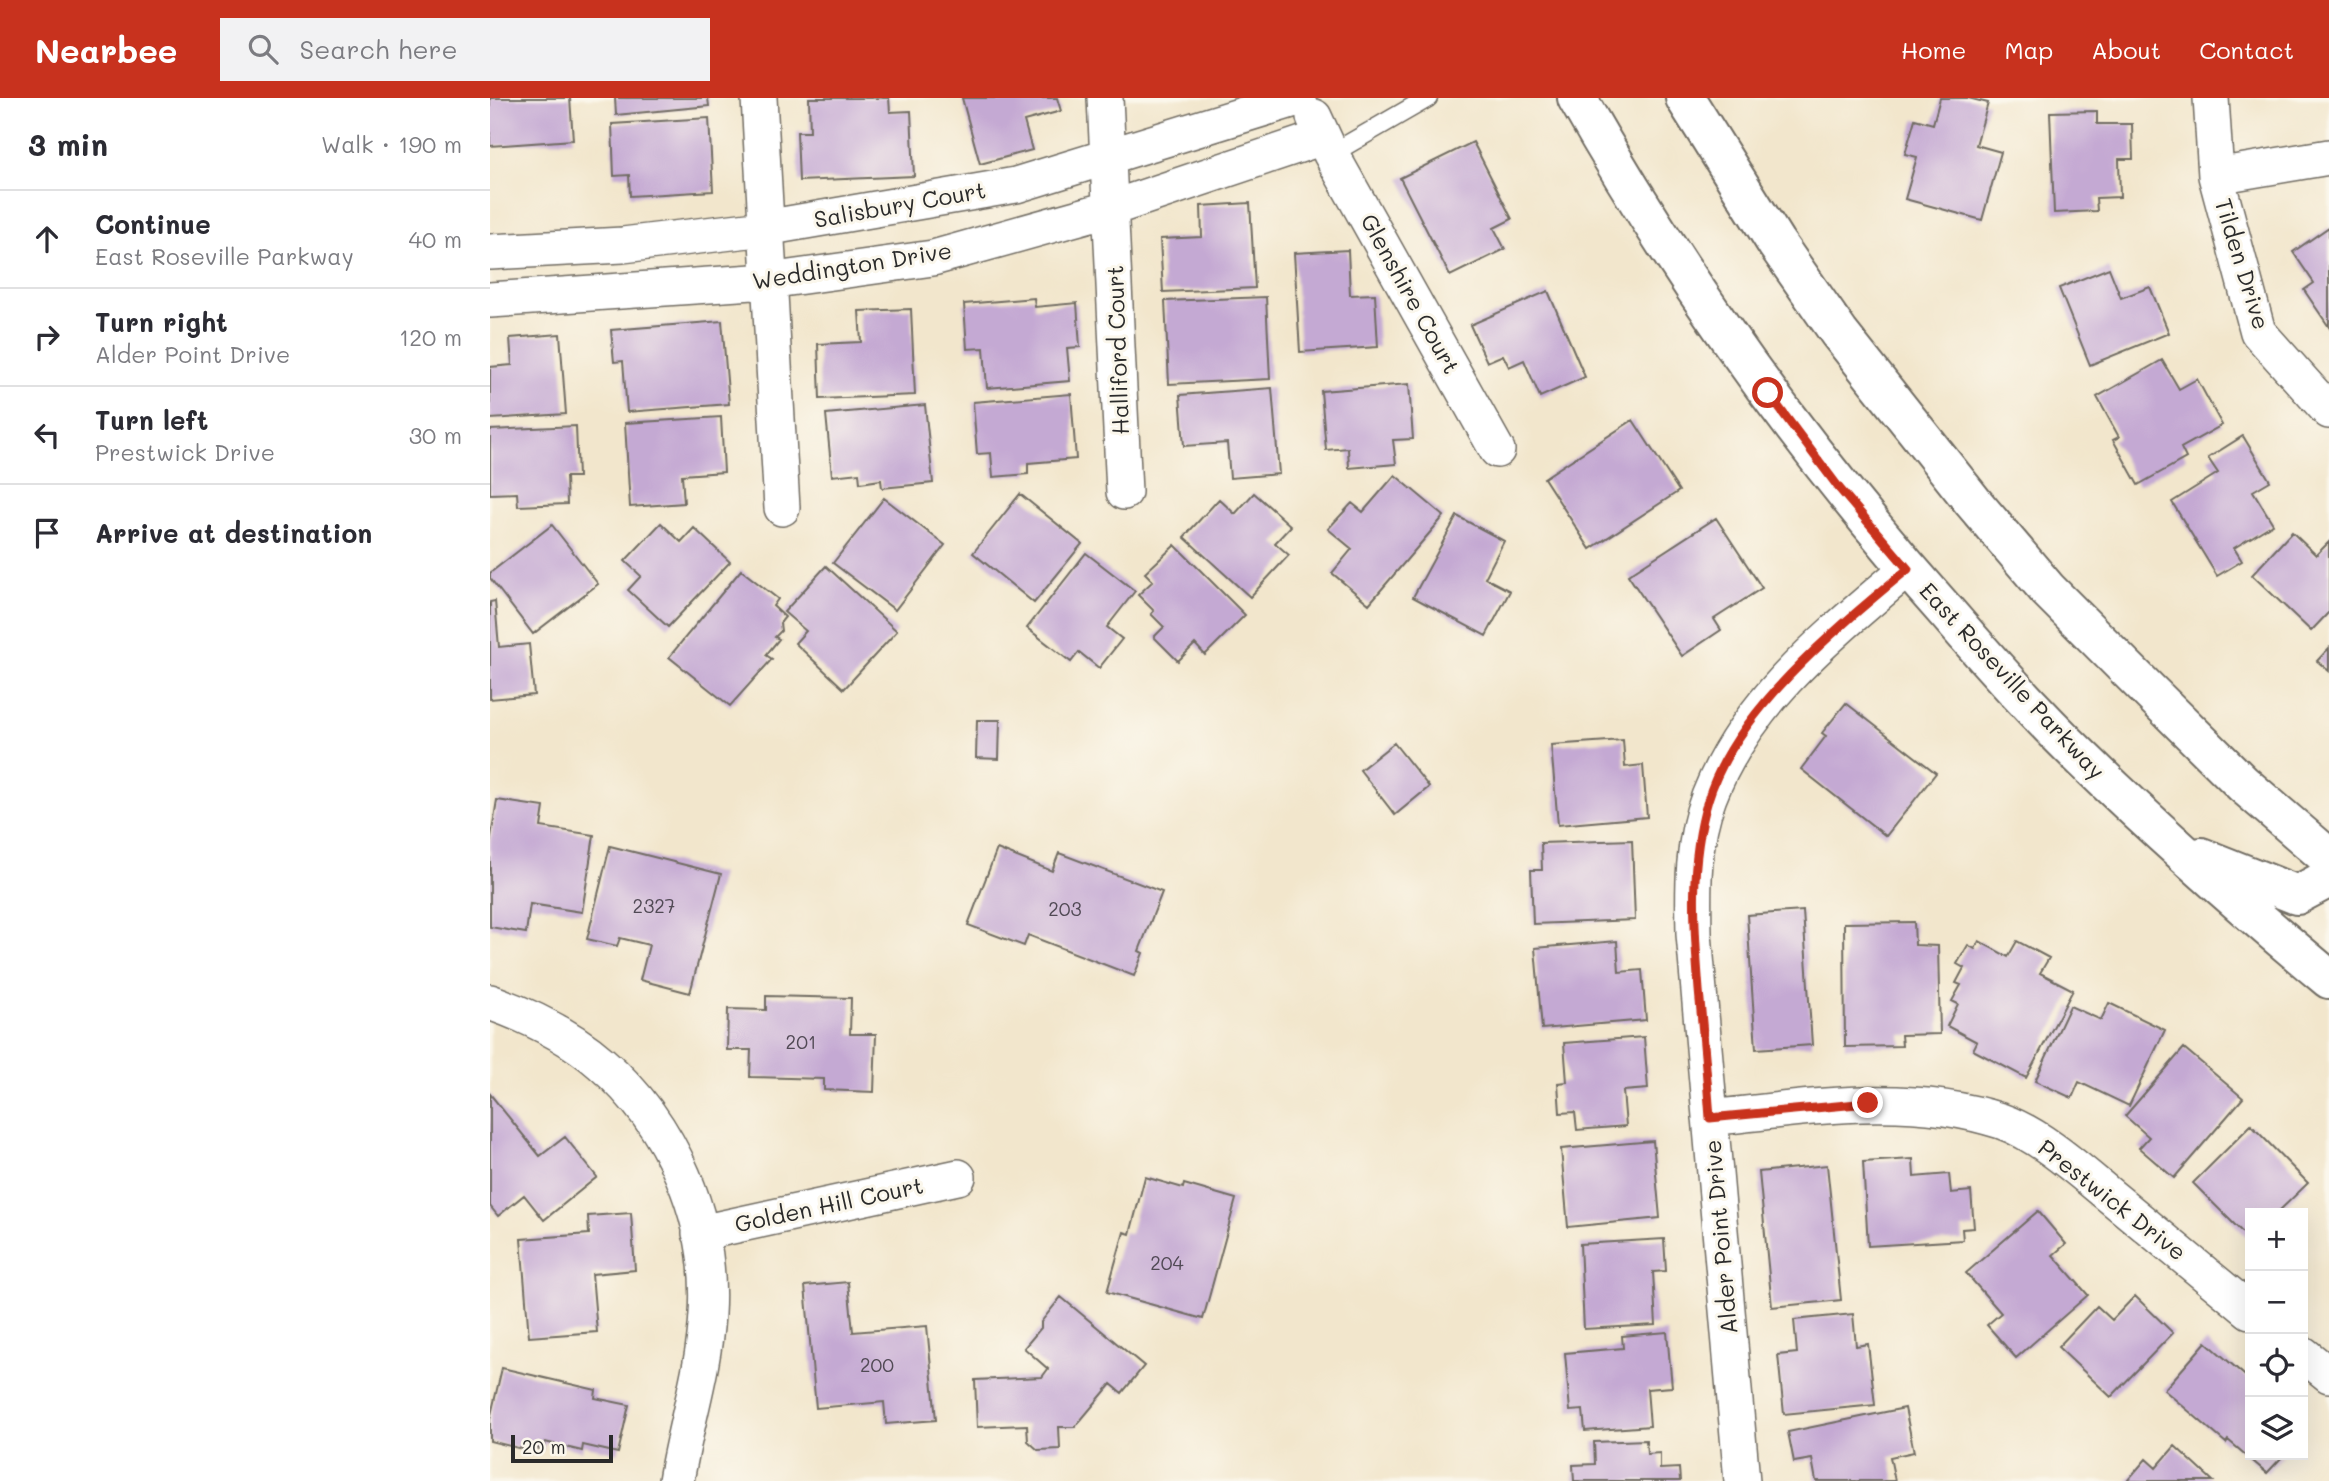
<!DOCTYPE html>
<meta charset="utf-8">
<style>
:root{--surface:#fff;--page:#f2f2f3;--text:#2b2b33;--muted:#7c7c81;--line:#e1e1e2;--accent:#c8321e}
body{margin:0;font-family:Mali,sans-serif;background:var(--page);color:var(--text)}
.controls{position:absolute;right:21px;bottom:21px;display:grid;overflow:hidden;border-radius:0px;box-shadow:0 7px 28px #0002}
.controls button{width:63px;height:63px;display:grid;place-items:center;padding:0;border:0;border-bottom:2px solid var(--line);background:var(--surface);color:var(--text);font:35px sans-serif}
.scale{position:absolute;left:21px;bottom:18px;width:102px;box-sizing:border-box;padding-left:7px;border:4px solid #2b2b2b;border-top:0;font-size:19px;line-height:24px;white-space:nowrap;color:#2b2b2b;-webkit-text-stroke:5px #fbf7ec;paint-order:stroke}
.stop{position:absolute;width:21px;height:21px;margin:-16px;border:5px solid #c8321e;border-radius:50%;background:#fff}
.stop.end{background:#c8321e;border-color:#fff;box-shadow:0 2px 7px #0008}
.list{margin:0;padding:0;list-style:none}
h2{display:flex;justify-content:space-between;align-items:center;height:91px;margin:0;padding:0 28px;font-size:30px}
h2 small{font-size:23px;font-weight:400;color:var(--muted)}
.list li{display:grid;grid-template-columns:46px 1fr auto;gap:21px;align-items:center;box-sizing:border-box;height:98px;padding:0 28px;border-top:2px solid var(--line)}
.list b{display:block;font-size:26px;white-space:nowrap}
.list p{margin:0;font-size:23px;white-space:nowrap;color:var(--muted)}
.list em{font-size:23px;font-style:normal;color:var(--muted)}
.icon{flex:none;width:38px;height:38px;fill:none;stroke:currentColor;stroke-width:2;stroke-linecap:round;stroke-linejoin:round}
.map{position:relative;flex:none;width:1839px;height:1383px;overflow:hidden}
header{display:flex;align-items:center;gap:42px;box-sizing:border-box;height:98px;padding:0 35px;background:var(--accent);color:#fff}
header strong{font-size:33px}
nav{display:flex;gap:38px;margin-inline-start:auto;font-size:24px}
.search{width:490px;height:63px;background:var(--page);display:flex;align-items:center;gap:18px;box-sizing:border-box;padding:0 24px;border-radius:0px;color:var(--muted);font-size:26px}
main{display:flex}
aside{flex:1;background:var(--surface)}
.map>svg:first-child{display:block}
.building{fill:#c4a9d3}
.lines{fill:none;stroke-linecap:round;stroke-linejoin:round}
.service-casing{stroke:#716c63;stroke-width:21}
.minor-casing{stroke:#716c63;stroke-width:38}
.secondary-casing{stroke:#716c63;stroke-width:42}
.service{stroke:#fff;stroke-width:18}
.minor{stroke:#fff;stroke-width:35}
.secondary{stroke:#fff;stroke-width:38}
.route{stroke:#c8321e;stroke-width:9}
.labels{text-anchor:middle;stroke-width:6;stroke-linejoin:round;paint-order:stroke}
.number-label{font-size:19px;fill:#514a55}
.street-label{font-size:23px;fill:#2b2b2b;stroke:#fbf7ec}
</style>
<header>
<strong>Nearbee</strong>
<div class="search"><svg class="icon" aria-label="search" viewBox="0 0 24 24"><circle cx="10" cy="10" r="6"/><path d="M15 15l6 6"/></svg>Search here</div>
<nav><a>Home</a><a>Map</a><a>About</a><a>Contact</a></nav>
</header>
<main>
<aside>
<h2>3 min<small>Walk · 190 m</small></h2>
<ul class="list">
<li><svg class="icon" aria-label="ahead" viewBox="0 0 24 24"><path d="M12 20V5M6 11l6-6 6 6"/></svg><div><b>Continue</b><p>East Roseville Parkway</p></div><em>40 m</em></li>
<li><svg class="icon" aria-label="right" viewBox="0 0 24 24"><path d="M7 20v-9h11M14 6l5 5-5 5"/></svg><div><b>Turn right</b><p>Alder Point Drive</p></div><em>120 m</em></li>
<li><svg class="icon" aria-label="left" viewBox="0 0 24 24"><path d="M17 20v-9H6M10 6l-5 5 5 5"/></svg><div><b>Turn left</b><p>Prestwick Drive</p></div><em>30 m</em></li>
<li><svg class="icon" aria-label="arrive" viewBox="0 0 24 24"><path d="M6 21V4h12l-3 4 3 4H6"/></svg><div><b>Arrive at destination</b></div></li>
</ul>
</aside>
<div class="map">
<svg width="1839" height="1383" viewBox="0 0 1839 1383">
<rect width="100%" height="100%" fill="#fbf7ec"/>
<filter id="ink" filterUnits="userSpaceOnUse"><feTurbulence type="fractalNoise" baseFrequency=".0143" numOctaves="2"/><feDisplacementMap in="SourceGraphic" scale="14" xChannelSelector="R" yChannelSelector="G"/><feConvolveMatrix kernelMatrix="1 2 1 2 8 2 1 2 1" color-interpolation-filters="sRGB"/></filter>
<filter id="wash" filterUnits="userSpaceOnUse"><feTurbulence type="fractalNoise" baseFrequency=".00686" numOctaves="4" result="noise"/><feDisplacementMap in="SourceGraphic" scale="28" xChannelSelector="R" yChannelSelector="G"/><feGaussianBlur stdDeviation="1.57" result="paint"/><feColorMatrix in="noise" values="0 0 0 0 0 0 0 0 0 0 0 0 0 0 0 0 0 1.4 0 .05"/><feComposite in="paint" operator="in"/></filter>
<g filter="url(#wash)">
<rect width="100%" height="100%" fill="#f2e6cc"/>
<g id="blocks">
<path class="building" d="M 0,0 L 80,0 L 83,42 L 0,48 Z
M 125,0 L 218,0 L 219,8 L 126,17 Z
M 319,0 L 399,0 L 400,14 L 421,13 L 424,78 L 309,83 L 307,34 L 320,34 Z
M 472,0 L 567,0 L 571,13 L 534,23 L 542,52 L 490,66 Z
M 1450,0 L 1478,0 L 1498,5 L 1486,47 L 1511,54 L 1492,122 L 1415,101 L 1427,59 L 1415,56 L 1425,21 L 1443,26 Z
M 1607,13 L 1607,26 L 1642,26 L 1643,61 L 1629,61 L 1630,99 L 1606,100 L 1607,113 L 1564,115 L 1560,14 Z
M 219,20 L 223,93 L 140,98 L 139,77 L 124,78 L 122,26 Z
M 983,44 L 1022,121 L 1004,130 L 1015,151 L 960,178 L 910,80 Z
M 760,105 L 765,190 L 673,194 L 670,141 L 712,139 L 711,108 Z
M 1839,129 L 1839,229 L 1814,192 L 1824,185 L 1803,154 Z
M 858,152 L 860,197 L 885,196 L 888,249 L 810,254 L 804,155 Z
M 1619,170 L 1631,200 L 1660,189 L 1679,235 L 1600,267 L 1569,190 Z
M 1058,193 L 1095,279 L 1050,299 L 1034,262 L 1019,269 L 1013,257 L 997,264 L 980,227 Z
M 776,199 L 780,281 L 679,286 L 675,203 Z
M 544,200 L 545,209 L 587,205 L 590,249 L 577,250 L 580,283 L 497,290 L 494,250 L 477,251 L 474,206 Z
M 421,211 L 425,297 L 330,301 L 328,246 L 371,244 L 369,213 Z
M 232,223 L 239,306 L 137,314 L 133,263 L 124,264 L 121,232 Z
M 70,236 L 76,316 L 0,321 L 0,269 L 22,267 L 20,240 Z
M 1672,262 L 1689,291 L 1707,281 L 1732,327 L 1691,350 L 1696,360 L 1648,387 L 1623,342 L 1629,339 L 1607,299 Z
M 919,286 L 923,341 L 903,342 L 906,366 L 859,370 L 858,350 L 836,352 L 831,293 Z
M 782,290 L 789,376 L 740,380 L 737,345 L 694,348 L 690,297 Z
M 581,296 L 586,361 L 538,365 L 538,376 L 503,379 L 501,355 L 487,356 L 483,304 Z
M 435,307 L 443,385 L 392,390 L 391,382 L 370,385 L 369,375 L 342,378 L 336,316 Z
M 231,319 L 234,374 L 192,377 L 194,405 L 140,409 L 135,325 Z
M 1143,322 L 1189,393 L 1100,451 L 1054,380 Z
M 86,328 L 88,379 L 76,379 L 77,406 L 28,408 L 27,395 L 0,396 L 0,332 Z
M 1753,338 L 1780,383 L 1763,393 L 1783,426 L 1744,450 L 1752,463 L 1727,478 L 1682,404 L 1728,375 L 1718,360 Z
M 905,377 L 954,418 L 879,506 L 842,475 L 862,451 L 838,431 L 862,405 L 873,414 Z
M 764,395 L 801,428 L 785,445 L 799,457 L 760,499 L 694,439 L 729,401 L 745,416 Z
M 530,396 L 592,446 L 544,505 L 483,455 Z
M 394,400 L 455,447 L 405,512 L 343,465 Z
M 967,418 L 1014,443 L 995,480 L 1020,493 L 996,538 L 923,499 Z
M 1226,420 L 1272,490 L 1224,521 L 1231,532 L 1192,558 L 1138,477 Z
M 171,425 L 191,444 L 204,430 L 240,464 L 178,529 L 138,492 L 151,478 L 135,463 Z
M 62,427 L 108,486 L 43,536 L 0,480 L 0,475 Z
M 1802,434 L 1826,457 L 1839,444 L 1839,514 L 1821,533 L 1762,477 Z
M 685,447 L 755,517 L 715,557 L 705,546 L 688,563 L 664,539 L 674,529 L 661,516 L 664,513 L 648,497 L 663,483 L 655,475 Z
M 596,455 L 645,493 L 617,529 L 632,541 L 609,570 L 589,554 L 581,564 L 537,530 Z
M 336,468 L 407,533 L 354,591 L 305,545 L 316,533 L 294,514 Z
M 251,472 L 288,501 L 283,508 L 295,519 L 290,525 L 291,533 L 285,539 L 289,541 L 276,557 L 282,561 L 240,608 L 179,559 Z
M 5,503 L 9,549 L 39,546 L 44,597 L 0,601 L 0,504 Z
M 1839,550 L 1839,573 L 1827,563 Z
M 1356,605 L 1446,675 L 1396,738 L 1311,671 L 1336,638 L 1332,635 Z
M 487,622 L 510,622 L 509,661 L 486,660 Z
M 1133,642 L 1135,669 L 1153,667 L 1157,719 L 1068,727 L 1061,647 Z
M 904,645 L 939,689 L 905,717 L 870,672 Z
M 7,702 L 54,709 L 51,729 L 104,737 L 92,814 L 40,806 L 36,835 L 0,829 L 0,745 Z
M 1142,742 L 1145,822 L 1043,826 L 1041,772 L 1052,772 L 1051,745 Z
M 120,748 L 231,776 L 200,895 L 150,882 L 159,847 L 130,840 L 127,848 L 97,841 Z
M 507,751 L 562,773 L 569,755 L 672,794 L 649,853 L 653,855 L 644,878 L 538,837 L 534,848 L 478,827 Z
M 1313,813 L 1322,947 L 1266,951 L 1257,817 Z
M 1424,824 L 1425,847 L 1448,848 L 1450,936 L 1411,937 L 1412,948 L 1355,949 L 1354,825 Z
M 1127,843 L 1129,874 L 1152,872 L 1156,922 L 1052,931 L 1045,850 Z
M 1489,843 L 1518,859 L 1527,843 L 1559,860 L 1550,875 L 1583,892 L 1536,980 L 1483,952 L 1487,944 L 1457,928 L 1468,906 L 1462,903 L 1471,887 L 1466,885 L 1474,870 L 1467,866 L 1478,847 L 1485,851 Z
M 276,898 L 361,900 L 360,936 L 386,936 L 384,994 L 334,992 L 334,981 L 260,979 L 261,952 L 237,952 L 238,911 L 276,912 Z
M 1619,905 L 1675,932 L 1639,1008 L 1589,984 L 1582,1000 L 1545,983 L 1580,908 L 1611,922 Z
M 1154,939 L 1158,991 L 1133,993 L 1136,1028 L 1087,1032 L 1085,1014 L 1070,1015 L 1068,985 L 1077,984 L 1074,945 Z
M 1694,950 L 1753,1000 L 1684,1080 L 1649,1050 L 1659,1039 L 1635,1018 Z
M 0,996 L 50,1058 L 75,1039 L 107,1079 L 54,1122 L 34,1097 L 8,1118 L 0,1108 Z
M 1761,1027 L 1818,1085 L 1787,1115 L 1760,1115 L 1760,1142 L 1703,1085 Z
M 1163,1043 L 1170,1120 L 1078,1129 L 1071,1051 Z
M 1423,1061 L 1424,1079 L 1459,1076 L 1461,1095 L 1481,1093 L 1484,1130 L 1472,1131 L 1473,1142 L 1378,1148 L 1373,1064 Z
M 1337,1067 L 1351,1202 L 1282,1209 L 1269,1074 Z
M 655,1079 L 693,1090 L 694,1086 L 746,1101 L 713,1221 L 617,1194 L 634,1134 L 640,1136 Z
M 1548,1113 L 1576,1146 L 1563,1157 L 1598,1197 L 1526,1260 L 1497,1227 L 1511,1215 L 1476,1175 Z
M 141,1115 L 145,1172 L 102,1176 L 107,1234 L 39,1239 L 31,1141 L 99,1136 L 98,1118 Z
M 1174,1141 L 1176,1173 L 1163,1174 L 1166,1227 L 1094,1231 L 1090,1146 Z
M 358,1184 L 363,1234 L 437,1228 L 446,1322 L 396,1326 L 394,1304 L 326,1310 L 315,1188 Z
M 1645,1198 L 1683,1235 L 1621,1299 L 1568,1249 L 1607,1208 L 1622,1222 Z
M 571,1199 L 654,1268 L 632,1295 L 621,1286 L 585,1329 L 569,1329 L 570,1351 L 548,1352 L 538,1343 L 537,1327 L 487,1329 L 485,1282 L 552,1279 L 558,1271 L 534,1250 L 551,1230 L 551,1224 Z
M 1363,1216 L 1366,1248 L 1378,1246 L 1385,1307 L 1294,1316 L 1288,1257 L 1307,1255 L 1304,1222 Z
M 1177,1234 L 1182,1289 L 1157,1291 L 1160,1328 L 1095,1333 L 1093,1312 L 1080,1313 L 1075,1255 L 1133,1250 L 1132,1238 Z
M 1716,1244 L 1760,1282 L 1760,1357 L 1794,1357 L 1777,1375 L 1738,1342 L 1736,1345 L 1674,1292 Z
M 12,1270 L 106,1292 L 105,1300 L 139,1307 L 128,1355 L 93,1347 L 92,1353 L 55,1344 L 53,1352 L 40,1348 L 36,1352 L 0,1343 L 0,1321 Z
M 1415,1310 L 1424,1354 L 1400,1359 L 1405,1383 L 1326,1383 L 1322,1361 L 1304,1364 L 1298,1334 Z
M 1156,1342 L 1157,1356 L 1170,1355 L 1170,1371 L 1189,1370 L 1190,1383 L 1084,1383 L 1083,1367 L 1105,1366 L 1104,1344 Z
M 1685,1348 L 1723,1383 L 1637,1383 L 1656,1361 L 1666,1370 Z"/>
</g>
</g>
<g filter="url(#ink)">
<use href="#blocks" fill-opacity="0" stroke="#716c63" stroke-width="2"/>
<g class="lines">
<defs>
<path id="service" d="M 841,56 L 938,0"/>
<path id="minor" d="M 269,0 L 292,410
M 615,0 L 634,394
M 1721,0 L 1726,78 L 1839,59
M 824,19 L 841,56 L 1007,352
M 1726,78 L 1768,234 L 1839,313
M 0,154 L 133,147 L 275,130 L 526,87 L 808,0
M 0,202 L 278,183 L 443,160 L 622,110 L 833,39
M 0,904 C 39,918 79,937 111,965 C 182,1026 223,1122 217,1216 C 214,1272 195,1327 186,1383
M 1220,1020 C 1316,1010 1417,992 1511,1023 C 1551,1037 1591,1074 1624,1101 C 1670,1139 1715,1176 1760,1213
M 210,1135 L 468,1079
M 1813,1256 L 1839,1277
M 1252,1383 L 1204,836 C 1203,791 1202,742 1219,699 C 1256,603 1342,535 1417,471"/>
<path id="secondary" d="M 1087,0 C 1192,185 1317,358 1459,517 C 1502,567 1547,617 1595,663 C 1673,739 1755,811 1839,881
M 1195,0 L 1286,145 L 1349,235 L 1483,404 L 1558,492 L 1656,590 L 1753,686 L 1839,760
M 1711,759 L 1807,797 L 1839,780"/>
</defs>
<use href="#service" class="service-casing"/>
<use href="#minor" class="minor-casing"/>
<use href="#secondary" class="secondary-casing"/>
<use href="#service" class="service"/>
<use href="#minor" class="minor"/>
<use href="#secondary" class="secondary"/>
</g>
</g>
<g class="lines" filter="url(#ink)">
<path class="route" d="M 1278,295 L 1349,390 L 1418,471 C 1348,529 1245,613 1218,702 C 1199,765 1204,828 1209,892 C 1213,935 1217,977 1220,1020 L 1378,1005"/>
</g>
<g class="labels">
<g class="number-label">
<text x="164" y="815">2327</text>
<text x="575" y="818">203</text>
<text x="311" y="951">201</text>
<text x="677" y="1172">204</text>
<text x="387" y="1274">200</text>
</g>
<g class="street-label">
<text transform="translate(410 107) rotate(-10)" y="8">Salisbury Court</text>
<text transform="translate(1752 166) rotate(73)" y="8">Tilden Drive</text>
<text transform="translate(362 168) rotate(-9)" y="8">Weddington Drive</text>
<text transform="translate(920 196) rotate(61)" y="8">Glenshire Court</text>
<text transform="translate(628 252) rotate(-92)" y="8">Halliford Court</text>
<text transform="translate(1522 583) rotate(47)" y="8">East Roseville Parkway</text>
<text transform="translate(1622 1102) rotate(38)" y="8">Prestwick Drive</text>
<text transform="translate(339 1107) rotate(-12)" y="8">Golden Hill Court</text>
<text transform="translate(1231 1139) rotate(-95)" y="8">Alder Point Drive</text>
</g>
</g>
</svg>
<div class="controls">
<button>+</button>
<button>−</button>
<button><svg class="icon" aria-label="locate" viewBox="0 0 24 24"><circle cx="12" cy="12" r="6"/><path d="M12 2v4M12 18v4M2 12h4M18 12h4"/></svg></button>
<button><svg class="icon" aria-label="layers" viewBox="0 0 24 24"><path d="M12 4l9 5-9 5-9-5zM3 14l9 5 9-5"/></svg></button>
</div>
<div class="scale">20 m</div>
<div class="stop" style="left:1278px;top:295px"></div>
<div class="stop end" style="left:1378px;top:1005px"></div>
</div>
</main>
